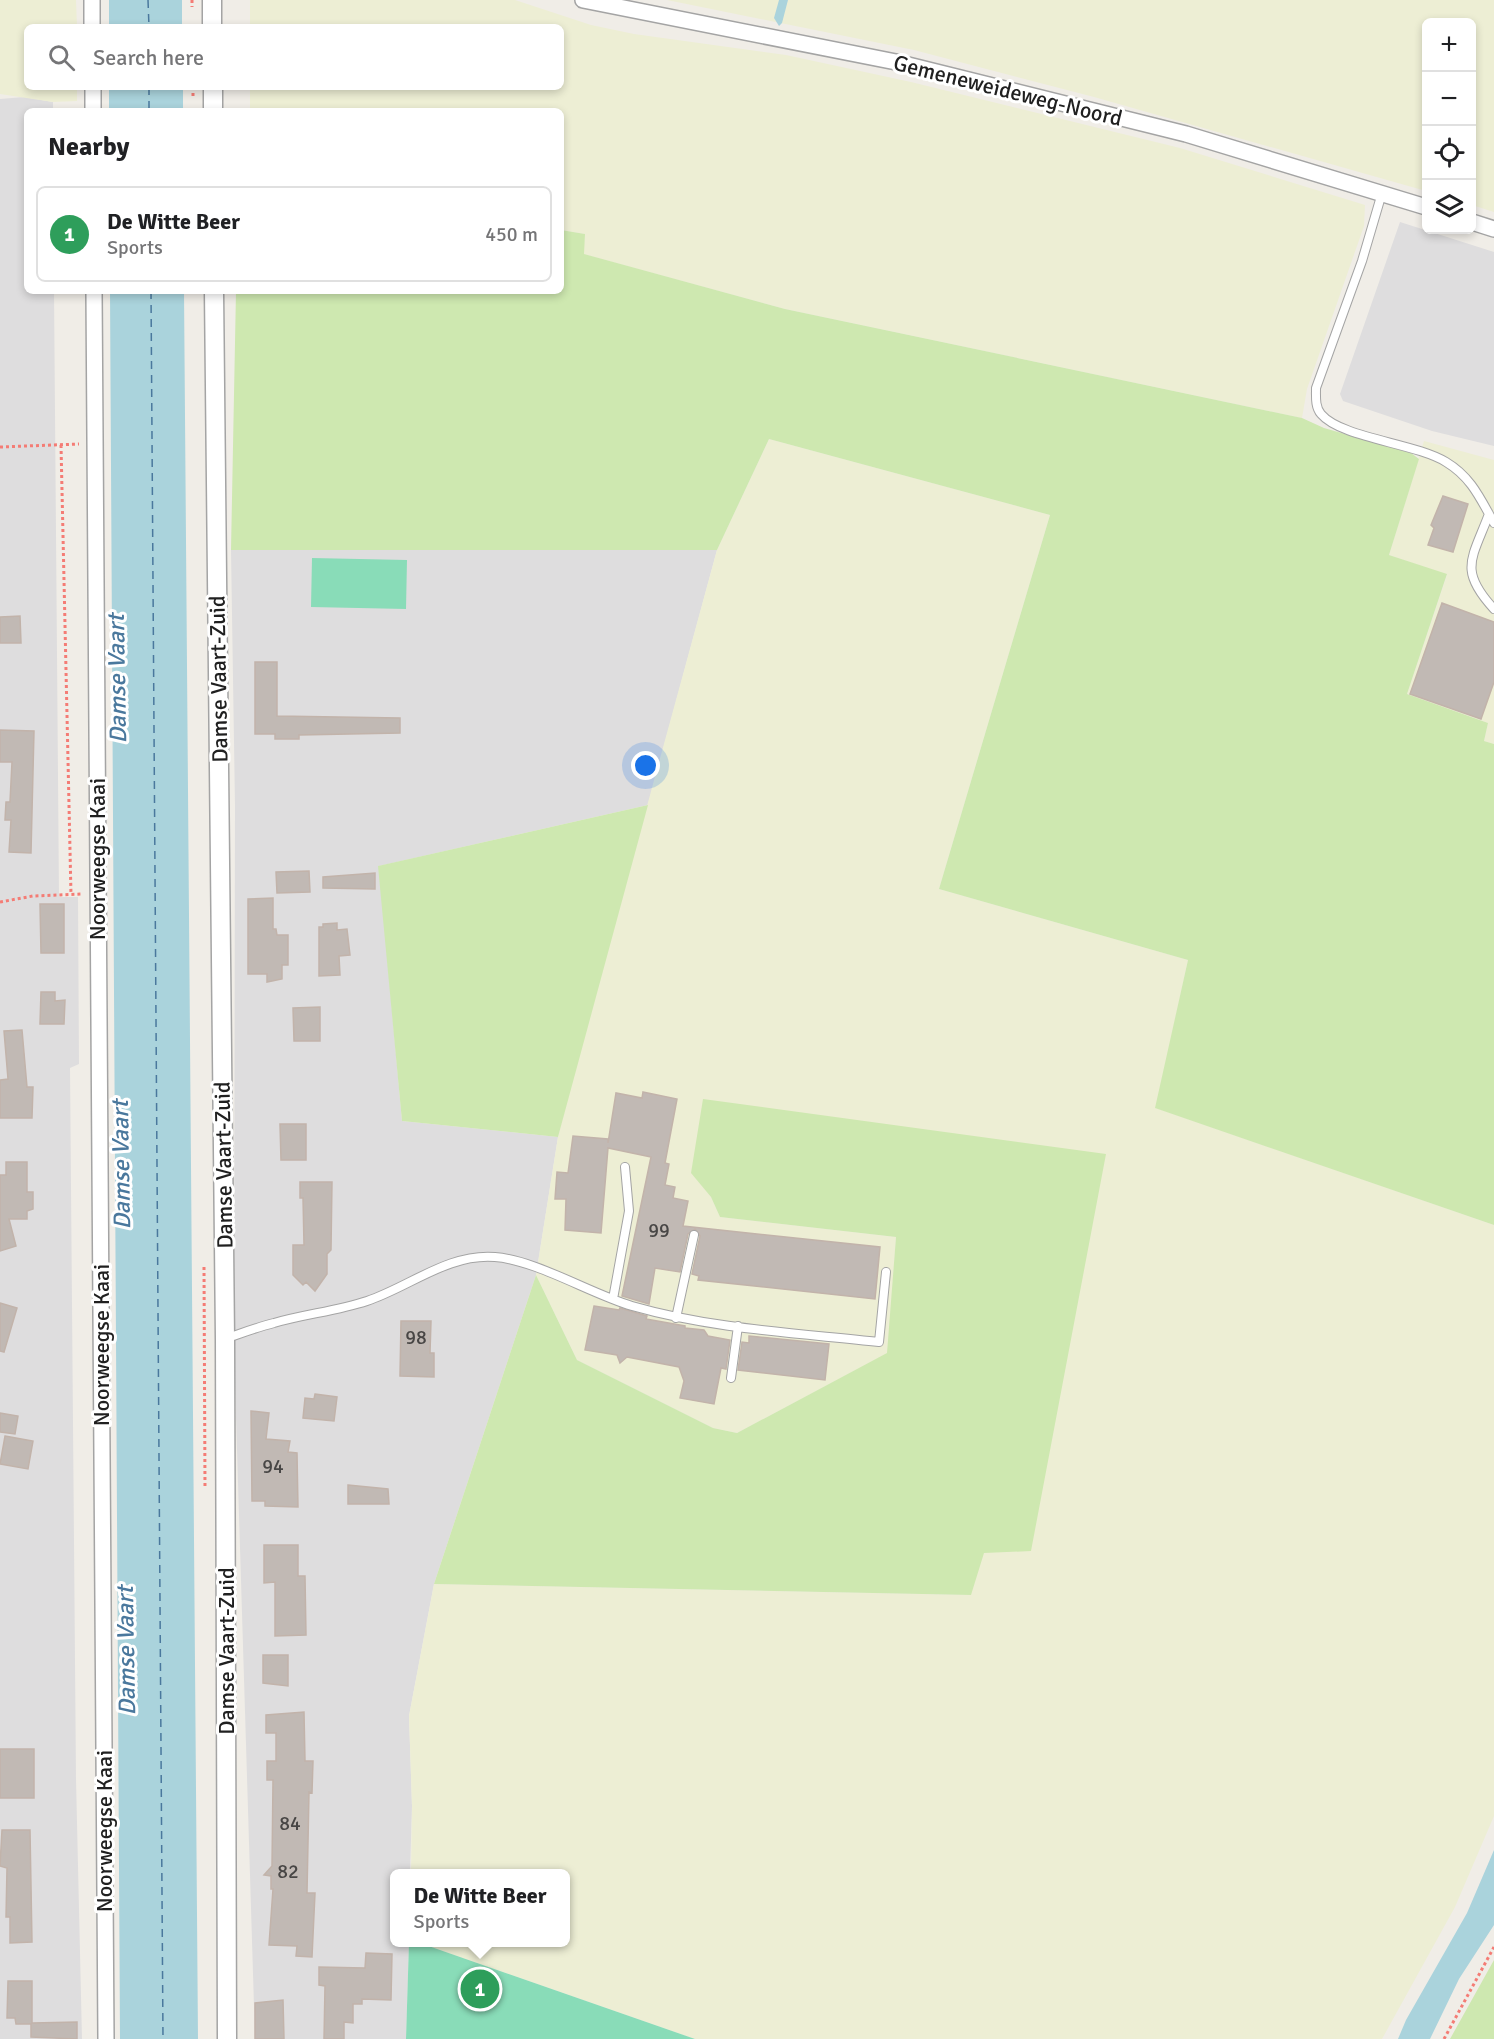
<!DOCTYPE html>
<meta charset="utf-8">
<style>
:root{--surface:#fff;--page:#f2f2f2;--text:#202124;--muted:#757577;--line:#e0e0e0;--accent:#db2777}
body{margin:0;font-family:Signika,sans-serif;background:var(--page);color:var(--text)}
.controls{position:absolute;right:18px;top:18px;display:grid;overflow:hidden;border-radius:9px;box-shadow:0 3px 9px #0003}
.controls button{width:54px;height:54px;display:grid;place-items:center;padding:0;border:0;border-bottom:2px solid var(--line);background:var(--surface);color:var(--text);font:30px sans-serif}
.you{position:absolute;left:646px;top:766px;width:21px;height:21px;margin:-15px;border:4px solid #fff;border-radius:50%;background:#1a73e8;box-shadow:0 0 0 9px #1a73e833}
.badge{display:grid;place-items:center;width:39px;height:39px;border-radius:50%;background:var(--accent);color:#fff;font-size:20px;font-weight:700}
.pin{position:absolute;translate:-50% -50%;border:3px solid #fff;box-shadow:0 2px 6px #0006}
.popup{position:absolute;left:390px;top:1869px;width:180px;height:78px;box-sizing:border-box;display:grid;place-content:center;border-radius:9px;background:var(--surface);filter:drop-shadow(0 2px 4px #0005);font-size:20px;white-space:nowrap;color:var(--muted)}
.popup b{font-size:22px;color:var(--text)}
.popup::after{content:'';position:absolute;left:50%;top:100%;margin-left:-12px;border:12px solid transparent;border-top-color:var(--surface)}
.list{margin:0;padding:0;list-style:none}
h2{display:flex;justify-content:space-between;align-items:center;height:78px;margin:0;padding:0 24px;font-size:26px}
h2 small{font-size:20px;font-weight:400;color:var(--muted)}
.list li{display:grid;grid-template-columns:39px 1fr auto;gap:18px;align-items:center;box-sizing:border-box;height:96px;margin:0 12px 12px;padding:0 12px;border:2px solid var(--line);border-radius:9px}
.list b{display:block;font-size:22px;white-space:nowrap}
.list p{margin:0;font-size:20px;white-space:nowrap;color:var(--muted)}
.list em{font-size:20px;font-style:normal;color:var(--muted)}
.icon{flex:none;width:33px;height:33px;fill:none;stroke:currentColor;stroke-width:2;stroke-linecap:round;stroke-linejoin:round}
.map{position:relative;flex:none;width:1494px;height:2039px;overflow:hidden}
.search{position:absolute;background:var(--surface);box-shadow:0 3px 9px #0003;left:24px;top:24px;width:540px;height:66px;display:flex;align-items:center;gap:15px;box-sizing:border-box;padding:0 21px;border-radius:9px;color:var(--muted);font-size:22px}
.panel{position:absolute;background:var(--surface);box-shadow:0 3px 9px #0003;left:24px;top:108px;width:540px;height:186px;border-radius:9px}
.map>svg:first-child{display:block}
.residential{fill:#deddde}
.farmland{fill:#edeed4}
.grass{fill:#cee8b0}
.pitch{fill:#89dcb8}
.water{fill:#aad3dc}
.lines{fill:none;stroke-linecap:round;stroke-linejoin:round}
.ferry{stroke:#4a789d;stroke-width:1.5;stroke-dasharray:8 6;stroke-linecap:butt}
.building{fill:#c1b9b4;stroke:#c2b3aa;stroke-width:1.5}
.service-casing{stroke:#a4a4a4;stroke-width:10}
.minor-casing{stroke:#a4a4a4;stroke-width:18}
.tertiary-casing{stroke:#a4a4a4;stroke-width:21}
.path{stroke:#f47c75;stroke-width:3;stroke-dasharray:3 3;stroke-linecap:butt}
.service{stroke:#fff;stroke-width:8}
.minor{stroke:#fff;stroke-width:15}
.tertiary{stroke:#fff;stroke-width:18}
.labels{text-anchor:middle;stroke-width:6;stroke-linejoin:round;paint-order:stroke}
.number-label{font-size:20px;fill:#484645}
.street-label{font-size:22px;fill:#202020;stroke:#fff}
.water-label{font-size:24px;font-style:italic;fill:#4a789d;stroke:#fff}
</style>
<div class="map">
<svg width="1494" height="2039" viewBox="0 0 1494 2039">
<rect width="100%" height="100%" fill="#f0ede7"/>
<path class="residential" d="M 24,97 L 53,102 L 53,111 L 27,111 L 27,291 L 54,291 L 59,897 L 78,897 L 79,1064 L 70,1068 L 76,1779 L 82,2039 L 0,2039 L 0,99 Z
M 1400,222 L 1494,252 L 1494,446 L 1432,431 L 1343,401 L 1340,394 Z
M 231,550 L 717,550 L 648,805 L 379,866 L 402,1121 L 558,1137 L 536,1275 L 434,1584 L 409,1716 L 412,1806 L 410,1873 L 394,1874 L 394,1942 L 409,1943 L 406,2039 L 255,2039 L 234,1351 L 235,806 Z"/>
<path class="farmland" d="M 0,0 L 76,0 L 77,27 L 27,27 L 27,87 L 77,87 L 77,101 L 53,102 L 0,94 Z
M 250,0 L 515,0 L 591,25 L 634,34 L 786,55 L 911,82 L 1180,148 L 1365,205 L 1364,226 L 1307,389 L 1302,418 L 785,309 L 583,254 L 585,234 L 561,230 L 561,111 L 250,111 L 250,87 L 561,87 L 561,27 L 250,27 Z
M 667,0 L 1494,0 L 1494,212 L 1472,205 L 1472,22 L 1426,22 L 1426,191 L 1094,97 L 914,50 Z
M 769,439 L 1050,515 L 939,889 L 1188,960 L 1156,1108 L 1494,1225 L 1494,1816 L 1455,1907 L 1382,2039 L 695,2039 L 420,1943 L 566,1942 L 566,1874 L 411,1874 L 412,1806 L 409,1716 L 434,1584 L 970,1595 L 1105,1154 L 691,1172 L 711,1197 L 720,1217 L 896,1237 L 888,1353 L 737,1433 L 713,1428 L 577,1360 L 536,1275 L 558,1137 L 574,1073 L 717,550 Z
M 1424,441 L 1494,460 L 1494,744 L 1484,741 L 1488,723 L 1407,694 L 1447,575 L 1389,555 Z"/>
<path class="grass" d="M 561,230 L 585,234 L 584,254 L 785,309 L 1302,418 L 1324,428 L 1411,453 L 1419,459 L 1389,555 L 1447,574 L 1407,694 L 1488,723 L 1484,741 L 1494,744 L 1494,1225 L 1155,1108 L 1188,960 L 939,889 L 1050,515 L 769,439 L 717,550 L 231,550 L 236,291 L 561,291 Z
M 648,805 L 558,1137 L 402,1121 L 378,866 Z
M 703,1099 L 1106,1154 L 1031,1551 L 984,1553 L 971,1595 L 434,1584 L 536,1275 L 577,1360 L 713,1428 L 737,1433 L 887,1353 L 896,1237 L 720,1217 L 711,1197 L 691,1173 Z
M 1494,1960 L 1494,2039 L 1450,2039 Z"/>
<path class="pitch" d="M 312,558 L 407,560 L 406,609 L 311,607 Z
M 409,1942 L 420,1943 L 695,2039 L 406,2039 Z"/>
<path class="water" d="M 109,0 L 182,0 L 182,27 L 109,27 Z
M 779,0 L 788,0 L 782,23 L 779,26 L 774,18 Z
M 109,87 L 183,87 L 183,111 L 109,111 Z
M 110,291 L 184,291 L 198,2039 L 120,2039 Z
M 1494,1850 L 1494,1925 L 1459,1979 L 1430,2039 L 1398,2039 L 1406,2020 L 1467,1913 Z"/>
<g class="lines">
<path class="ferry" d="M 148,0 L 149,27
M 149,87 L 149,111
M 151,291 L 163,2039"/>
</g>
<path class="building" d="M 1443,496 L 1468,504 L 1453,552 L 1428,545 L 1434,528 L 1431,525 Z
M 1442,603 L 1494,622 L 1494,682 L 1481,719 L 1410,694 Z
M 20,616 L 21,643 L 0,643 L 0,617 Z
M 255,662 L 277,662 L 277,716 L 400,718 L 400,733 L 299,735 L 299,739 L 275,739 L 275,734 L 255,734 Z
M 0,730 L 34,731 L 31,853 L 9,852 L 11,820 L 5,820 L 6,802 L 10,802 L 12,762 L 0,762 Z
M 309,871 L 310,892 L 277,893 L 276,872 Z
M 375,873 L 375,889 L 323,888 L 323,877 Z
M 273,898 L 273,929 L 276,929 L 277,935 L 288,935 L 288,965 L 282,965 L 282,979 L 267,982 L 267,974 L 248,974 L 248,899 Z
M 40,904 L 64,904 L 64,953 L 41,953 Z
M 337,923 L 337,930 L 347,929 L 350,955 L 339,956 L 340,975 L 319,976 L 319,927 L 323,927 L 323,924 Z
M 41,992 L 55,992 L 55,1001 L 65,1000 L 64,1024 L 40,1024 Z
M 320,1007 L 320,1041 L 294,1041 L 293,1008 Z
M 22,1030 L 27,1087 L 33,1087 L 32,1118 L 0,1118 L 0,1080 L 8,1079 L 4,1031 Z
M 643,1092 L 677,1099 L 665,1163 L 669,1164 L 665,1185 L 675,1187 L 673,1198 L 688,1201 L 683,1226 L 880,1247 L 875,1299 L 698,1280 L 699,1276 L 692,1274 L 700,1236 L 695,1229 L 688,1234 L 680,1272 L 655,1268 L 649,1304 L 622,1296 L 651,1157 L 608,1148 L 601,1233 L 565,1230 L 566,1199 L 555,1199 L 557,1172 L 568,1173 L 573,1136 L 608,1139 L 608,1143 L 616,1093 L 642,1098 Z
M 280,1124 L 306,1124 L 306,1160 L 281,1160 Z
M 6,1162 L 27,1162 L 27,1192 L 33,1192 L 33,1209 L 27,1211 L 27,1219 L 9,1219 L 16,1246 L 0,1251 L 0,1175 L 6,1175 Z
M 300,1182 L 332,1182 L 331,1250 L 327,1254 L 327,1274 L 315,1291 L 306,1282 L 303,1285 L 293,1275 L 293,1245 L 304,1245 L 303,1198 L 300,1198 Z
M 0,1303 L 17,1308 L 4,1352 L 0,1351 Z
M 594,1306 L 619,1310 L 620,1308 L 647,1316 L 646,1319 L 685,1326 L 685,1328 L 704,1330 L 708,1336 L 730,1340 L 726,1369 L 721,1368 L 714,1404 L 680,1398 L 684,1381 L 679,1367 L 627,1357 L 620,1363 L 617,1355 L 585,1350 Z
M 401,1321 L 431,1321 L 430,1353 L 434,1353 L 434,1377 L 400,1376 Z
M 749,1336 L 829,1344 L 825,1380 L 738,1370 L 742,1342 L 749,1343 Z
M 315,1394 L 337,1397 L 334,1421 L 303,1418 L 305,1398 L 314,1399 Z
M 251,1411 L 269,1413 L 266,1439 L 290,1441 L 288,1452 L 297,1453 L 298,1507 L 265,1506 L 265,1501 L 252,1501 Z
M 0,1413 L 18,1416 L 15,1434 L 0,1432 Z
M 5,1436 L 33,1441 L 28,1469 L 0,1464 Z
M 348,1485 L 388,1489 L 389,1504 L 348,1504 Z
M 264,1545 L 298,1545 L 298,1576 L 305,1576 L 306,1635 L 275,1636 L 275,1582 L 264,1583 Z
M 263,1655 L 288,1655 L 288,1686 L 263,1683 Z
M 304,1712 L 305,1761 L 313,1761 L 312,1793 L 309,1792 L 307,1893 L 315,1893 L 312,1957 L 296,1956 L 297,1946 L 269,1945 L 273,1889 L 271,1889 L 271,1876 L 264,1875 L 272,1866 L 273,1780 L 267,1780 L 267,1761 L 276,1761 L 276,1733 L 266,1733 L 266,1715 Z
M 0,1749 L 34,1749 L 34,1798 L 0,1798 Z
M 2,1830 L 30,1830 L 32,1942 L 10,1943 L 10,1917 L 6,1917 L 7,1868 L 0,1866 Z
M 366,1953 L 392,1954 L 391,2000 L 362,1999 L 362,2004 L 353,2004 L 353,2023 L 344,2022 L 344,2039 L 324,2039 L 325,1986 L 319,1985 L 319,1967 L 365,1968 Z
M 8,1981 L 32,1981 L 32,2023 L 77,2022 L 77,2039 L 31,2037 L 31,2024 L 16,2024 L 15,2018 L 7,2018 Z
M 283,2000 L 284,2039 L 255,2039 L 255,2003 Z"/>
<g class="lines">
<defs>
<path id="service" d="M 1382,193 L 1362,261 L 1316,388 C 1316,397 1315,407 1321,414 C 1341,438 1415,443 1446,462 C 1471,477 1480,498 1494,523
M 1489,514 C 1472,559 1458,570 1494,609
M 613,1299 L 629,1211 L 625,1167
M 676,1318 L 694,1235
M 227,1338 C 242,1333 258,1327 274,1323 C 305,1314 337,1311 367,1301 C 409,1287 449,1253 495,1257 C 536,1260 591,1294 632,1306 C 712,1329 797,1333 879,1342 L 886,1272
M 731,1378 L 738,1326"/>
<path id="minor" d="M 92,0 L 92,27
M 583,0 L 896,62 L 1186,134 L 1426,207
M 93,87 L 93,111
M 1472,222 L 1494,229
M 94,291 L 106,2039"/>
<path id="tertiary" d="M 212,0 L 212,27
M 213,87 L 213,111
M 214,291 L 225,1339 L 227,2039"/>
</defs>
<use href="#service" class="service-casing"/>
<use href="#minor" class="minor-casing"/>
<use href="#tertiary" class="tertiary-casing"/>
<path class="path" d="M 192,0 L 192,7
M 193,87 L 193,97
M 61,445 L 71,895
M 0,447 L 79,444
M 0,902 L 33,896 L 82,894
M 204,1267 L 205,1488
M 1444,2039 L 1494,1947"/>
<use href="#service" class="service"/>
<use href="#minor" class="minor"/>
<use href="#tertiary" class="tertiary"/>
</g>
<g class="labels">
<g class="number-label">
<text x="659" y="1237">99</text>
<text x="416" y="1344">98</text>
<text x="273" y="1473">94</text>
<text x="290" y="1830">84</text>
<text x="288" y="1878">82</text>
</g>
<g class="street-label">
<text transform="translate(1008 90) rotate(14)" y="8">Gemeneweideweg-Noord</text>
<text transform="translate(218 679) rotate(-91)" y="8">Damse Vaart-Zuid</text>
<text transform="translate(97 859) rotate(-90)" y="8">Noorweegse Kaai</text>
<text transform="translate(223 1165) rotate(-91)" y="8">Damse Vaart-Zuid</text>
<text transform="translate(101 1345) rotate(-90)" y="8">Noorweegse Kaai</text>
<text transform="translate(226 1651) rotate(-90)" y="8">Damse Vaart-Zuid</text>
<text transform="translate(104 1831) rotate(-90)" y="8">Noorweegse Kaai</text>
</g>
<g class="water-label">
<text transform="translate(117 679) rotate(-91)" y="8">Damse Vaart</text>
<text transform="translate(121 1165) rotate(-91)" y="8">Damse Vaart</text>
<text transform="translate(126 1651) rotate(-91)" y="8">Damse Vaart</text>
</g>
</g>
</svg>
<div class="controls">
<button>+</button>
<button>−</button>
<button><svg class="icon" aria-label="locate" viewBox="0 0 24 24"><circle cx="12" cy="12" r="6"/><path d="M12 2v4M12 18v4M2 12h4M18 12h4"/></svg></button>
<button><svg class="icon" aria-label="layers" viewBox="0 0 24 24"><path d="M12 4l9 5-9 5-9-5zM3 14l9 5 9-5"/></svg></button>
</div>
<div class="you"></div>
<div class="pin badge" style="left:480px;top:1989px;background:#2e9e5b">1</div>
<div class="popup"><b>De Witte Beer</b>Sports</div>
<div class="search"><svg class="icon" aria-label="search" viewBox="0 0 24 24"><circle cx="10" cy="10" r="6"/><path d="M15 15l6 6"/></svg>Search here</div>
<section class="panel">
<h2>Nearby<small></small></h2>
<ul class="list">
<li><span class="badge" style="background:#2e9e5b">1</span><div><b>De Witte Beer</b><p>Sports</p></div><em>450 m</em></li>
</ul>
</section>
</div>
